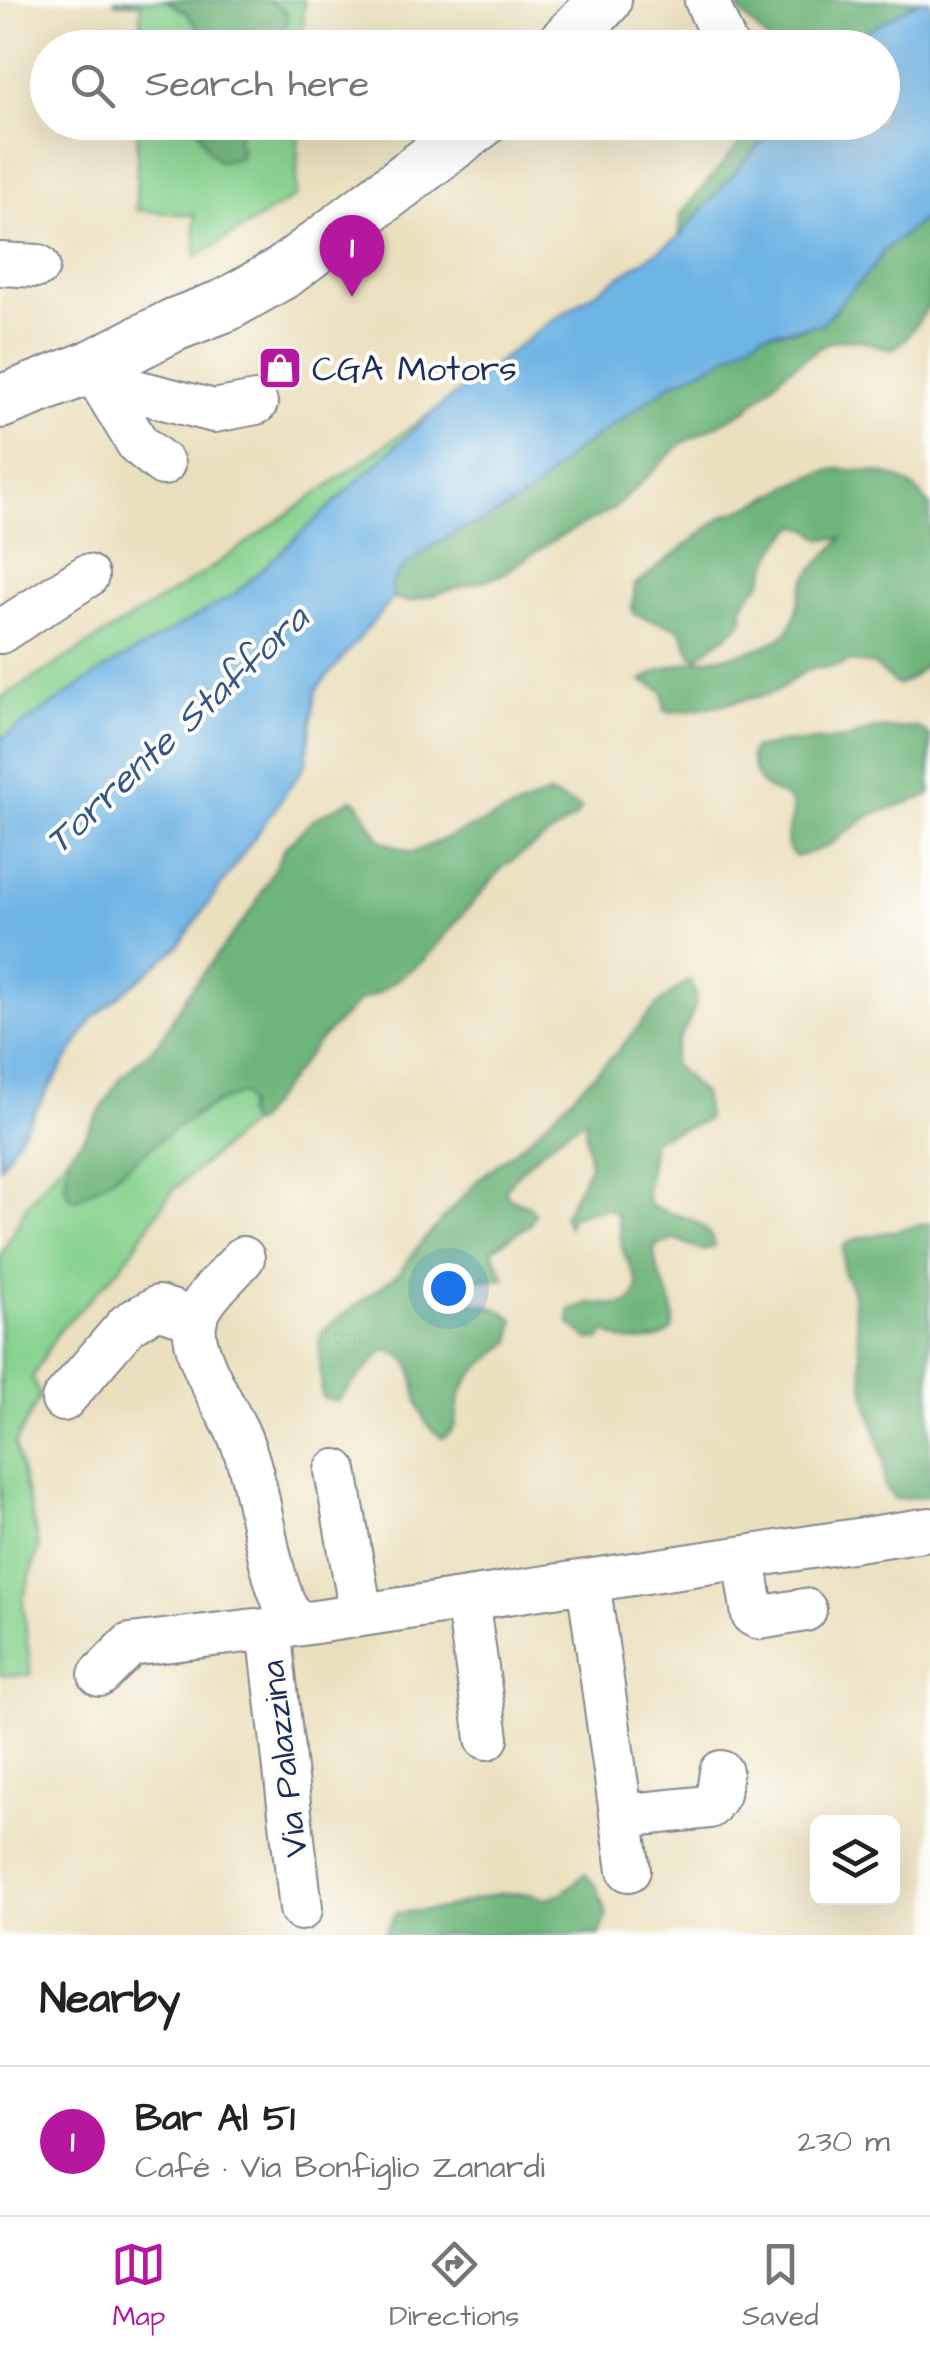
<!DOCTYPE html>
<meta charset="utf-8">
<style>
:root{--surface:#fff;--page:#f6f6f6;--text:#222;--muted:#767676;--line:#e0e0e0;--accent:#b5179e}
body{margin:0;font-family:"Architects Daughter",sans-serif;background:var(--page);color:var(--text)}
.controls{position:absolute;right:30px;bottom:30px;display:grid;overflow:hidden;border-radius:15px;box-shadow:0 10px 40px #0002}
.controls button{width:90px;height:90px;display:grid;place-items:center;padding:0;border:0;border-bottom:2px solid var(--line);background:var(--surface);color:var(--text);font:50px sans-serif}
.you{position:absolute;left:448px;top:1288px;width:35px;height:35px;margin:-25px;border:8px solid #fff;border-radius:50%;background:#1a73e8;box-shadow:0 0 0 15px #1a73e833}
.badge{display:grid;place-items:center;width:65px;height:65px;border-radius:50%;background:var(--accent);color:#fff;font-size:32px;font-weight:700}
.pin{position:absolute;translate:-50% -82px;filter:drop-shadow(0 2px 5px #0008)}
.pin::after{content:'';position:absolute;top:52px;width:35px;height:30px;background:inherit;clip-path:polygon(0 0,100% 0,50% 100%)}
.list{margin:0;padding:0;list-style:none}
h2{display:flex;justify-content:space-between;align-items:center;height:130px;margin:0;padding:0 40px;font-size:42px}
h2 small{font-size:32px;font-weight:400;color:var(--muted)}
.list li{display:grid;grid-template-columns:65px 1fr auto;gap:30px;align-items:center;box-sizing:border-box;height:150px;padding:0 40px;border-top:2px solid var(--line)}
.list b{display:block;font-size:38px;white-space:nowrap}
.list p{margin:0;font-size:32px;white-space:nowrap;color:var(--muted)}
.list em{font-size:32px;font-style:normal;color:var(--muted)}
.icon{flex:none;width:55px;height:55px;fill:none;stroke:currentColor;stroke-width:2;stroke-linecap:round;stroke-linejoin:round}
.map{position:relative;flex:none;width:930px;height:1935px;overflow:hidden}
.search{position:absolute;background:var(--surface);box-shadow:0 10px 40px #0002;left:30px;right:30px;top:30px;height:110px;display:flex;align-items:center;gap:25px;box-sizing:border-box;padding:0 35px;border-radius:55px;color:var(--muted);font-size:38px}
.sheet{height:280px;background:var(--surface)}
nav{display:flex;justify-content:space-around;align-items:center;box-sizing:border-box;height:140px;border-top:2px solid var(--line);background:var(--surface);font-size:28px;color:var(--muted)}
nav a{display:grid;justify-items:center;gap:5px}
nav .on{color:var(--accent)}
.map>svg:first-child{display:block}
.green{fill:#89d390;stroke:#528177;stroke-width:2.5}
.forest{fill:#6eb57a;stroke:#44726c;stroke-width:2.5}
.water{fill:#6eb4e4;stroke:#4472a1;stroke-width:2.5}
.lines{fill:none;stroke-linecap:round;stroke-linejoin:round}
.minor-casing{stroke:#83888e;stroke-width:46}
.major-casing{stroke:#83888e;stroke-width:56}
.minor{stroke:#fff;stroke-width:42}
.major{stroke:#fff;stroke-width:52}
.labels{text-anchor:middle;stroke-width:8;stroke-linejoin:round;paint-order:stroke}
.poi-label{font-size:35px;fill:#1b2f5e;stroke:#fdfcf7;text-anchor:start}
.street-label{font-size:35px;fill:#1b2f5e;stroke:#fdfcf7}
.water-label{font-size:38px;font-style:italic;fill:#345786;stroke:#fdfcf7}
</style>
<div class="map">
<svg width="930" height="1935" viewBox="0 0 930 1935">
<rect width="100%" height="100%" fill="#fdfcf7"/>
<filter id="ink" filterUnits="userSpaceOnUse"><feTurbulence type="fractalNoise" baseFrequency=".01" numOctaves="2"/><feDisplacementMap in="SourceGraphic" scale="20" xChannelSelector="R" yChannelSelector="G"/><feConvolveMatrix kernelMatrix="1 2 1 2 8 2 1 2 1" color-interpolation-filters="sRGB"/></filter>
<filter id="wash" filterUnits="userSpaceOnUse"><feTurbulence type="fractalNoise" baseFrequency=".0048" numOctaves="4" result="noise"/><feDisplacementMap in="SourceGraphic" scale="40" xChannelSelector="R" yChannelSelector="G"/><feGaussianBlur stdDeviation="2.25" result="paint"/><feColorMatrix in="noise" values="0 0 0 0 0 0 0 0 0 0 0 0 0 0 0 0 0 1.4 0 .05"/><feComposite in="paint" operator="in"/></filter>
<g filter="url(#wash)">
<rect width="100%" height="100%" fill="#ebe0be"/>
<path class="green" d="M 115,0 L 304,0 L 302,47 L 140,47 L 141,3 L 115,3 Z
M 138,123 L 299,123 L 296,196 L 196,257 L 194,215 L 136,210 Z
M 435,410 L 235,594 L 105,669 L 0,740 L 0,699 L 207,571 Z
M 242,1094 L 248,1103 L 245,1115 L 250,1124 L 173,1190 L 121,1267 L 58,1332 L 32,1378 L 40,1396 L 15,1444 L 39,1547 L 23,1600 L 31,1675 L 0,1675 L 0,1257 L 28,1203 L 69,1154 L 65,1187 L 126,1168 L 171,1130 L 222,1100 Z"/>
<path class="forest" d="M 165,0 L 266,0 L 286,11 L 287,21 L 283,31 L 266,45 L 235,47 L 205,37 L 186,12 Z
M 739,0 L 920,0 L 839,48 L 774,47 L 740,12 Z
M 195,123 L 240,123 L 241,130 L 237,139 L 241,148 L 240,158 L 219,161 L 210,153 Z
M 752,123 L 778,123 L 679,237 L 681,214 L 754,126 Z
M 930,214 L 930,304 L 906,339 L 892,350 L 861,340 L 844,339 L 826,343 L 785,372 L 746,410 L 681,444 L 615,508 L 552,541 L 501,575 L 409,602 L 392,599 L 392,582 L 403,568 L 432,546 L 464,528 L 481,523 L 530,494 L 570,455 L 674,382 L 712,365 L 764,333 L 803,329 L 835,312 L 844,296 L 875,265 L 884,250 Z
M 839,469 C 881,473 903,469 930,506 L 930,654 C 924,670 913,679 897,685 L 874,665 L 849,661 C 836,670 826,666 812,669 C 799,672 790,684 779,690 C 763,697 678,715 665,711 L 663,691 L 642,681 C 680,651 741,666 782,636 C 799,624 796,596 806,579 C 815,563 831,553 842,538 L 822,539 L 808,528 L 796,526 C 777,543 771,557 762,580 C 758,589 746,595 743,606 C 740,617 747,611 741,622 C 734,634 709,644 698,658 L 692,656 L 680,629 L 636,615 L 632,610 L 635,585 L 725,515 C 765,505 799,474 839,469 Z
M 918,728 L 930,736 L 930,795 L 871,815 L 826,847 L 796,857 C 775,840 799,822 791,803 C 786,794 770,792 763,785 C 756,778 752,764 750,755 L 753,749 L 781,743 L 846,739 L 874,729 Z
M 549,794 L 581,808 L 576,817 L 504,866 L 424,960 L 377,994 L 359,1001 L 318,1042 L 256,1122 L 250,1124 L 245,1115 L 248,1103 L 242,1094 C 198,1105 164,1138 129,1165 C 112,1178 93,1189 76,1200 L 70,1197 L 65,1187 L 69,1154 L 85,1136 L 121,1077 L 159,1042 L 188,993 L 254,907 L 286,846 L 315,818 L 353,799 L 359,804 L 380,840 L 412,853 Z
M 689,980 C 711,1010 671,1033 673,1064 L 703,1094 L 707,1119 C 693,1129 672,1129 653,1140 C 652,1158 643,1190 649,1205 C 676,1218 704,1214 715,1246 L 702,1251 L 676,1239 L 655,1246 C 650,1275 681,1299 672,1330 C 655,1345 624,1346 606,1331 L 600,1340 L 588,1339 L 569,1323 L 570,1310 L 589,1303 L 620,1305 L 630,1302 C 648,1282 627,1268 622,1247 C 620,1235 621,1225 616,1213 L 605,1208 L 571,1216 L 568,1226 L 563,1216 L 590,1166 L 585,1129 L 587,1120 C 564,1127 520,1169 505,1189 L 509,1198 L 529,1206 L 535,1214 L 530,1224 L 492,1250 L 505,1278 C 485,1285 468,1272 448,1284 L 449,1294 C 468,1307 499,1301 514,1321 L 511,1342 C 492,1357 468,1372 460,1396 C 454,1414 463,1428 442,1438 C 435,1432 429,1428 425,1420 C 408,1393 426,1356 384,1350 L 337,1401 L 322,1397 L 319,1340 L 323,1330 L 399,1273 L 420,1244 L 480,1178 L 529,1139 L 616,1053 L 657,1005 Z
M 930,1223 L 930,1496 L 895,1499 L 884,1485 L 884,1460 L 866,1398 L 852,1290 L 843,1272 L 843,1246 L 856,1239 Z
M 585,1874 L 597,1887 L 607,1915 L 600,1935 L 384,1935 L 396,1913 L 441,1909 L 500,1893 L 530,1894 L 546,1899 L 561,1894 Z"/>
<path class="water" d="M 920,0 L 930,0 L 930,214 L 884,250 L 875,265 L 821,324 L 764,333 L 712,365 L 674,382 L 570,455 L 530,494 L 481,523 L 464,528 L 432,546 L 403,568 L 392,582 L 392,599 L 316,690 L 306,764 L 178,947 L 93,1018 L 0,1167 L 0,740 L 105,669 L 235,594 L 435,410 L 546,325 L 679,237 L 778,123 L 882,122 L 882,48 L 840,47 Z"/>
</g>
<g filter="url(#ink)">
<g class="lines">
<defs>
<path id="minor" d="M 706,0 L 727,48
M 0,264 L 38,266
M 108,358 L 128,389 L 214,411 L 256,403
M 93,370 L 138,444 L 163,464
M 0,632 L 87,576
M 243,1258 C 229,1275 202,1297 196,1319 C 187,1349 225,1405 238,1433 C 265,1494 261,1565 294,1624
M 63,1400 L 128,1324 L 158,1307 L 195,1319
M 336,1471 L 361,1614
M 744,1558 L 753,1615 L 759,1618 L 805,1610
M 588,1581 L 629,1870
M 467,1599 L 487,1738
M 100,1675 L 130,1645 L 255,1630
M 622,1816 L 709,1807 L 718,1794 L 721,1772
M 301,1909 L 269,1629 L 930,1529"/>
<path id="major" d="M 560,48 L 605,0
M 0,402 L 91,367 L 176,324 L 226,305 L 284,272 L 481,122"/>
</defs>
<use href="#minor" class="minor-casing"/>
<use href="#major" class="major-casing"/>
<use href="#minor" class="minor"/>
<use href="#major" class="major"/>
</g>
</g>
<defs>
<symbol id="shop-square" viewBox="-11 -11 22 22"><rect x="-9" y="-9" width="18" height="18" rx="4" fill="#b5179e" stroke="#fdfcf7"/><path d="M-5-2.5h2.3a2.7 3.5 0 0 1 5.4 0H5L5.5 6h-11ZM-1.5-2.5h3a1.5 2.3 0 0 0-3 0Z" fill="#fff"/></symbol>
</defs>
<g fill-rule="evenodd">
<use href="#shop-square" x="255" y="343" width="50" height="50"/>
</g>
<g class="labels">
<g class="poi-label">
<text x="312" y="380">CGA Motors</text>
</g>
<g class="street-label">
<text transform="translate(283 1759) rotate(-97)" y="12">Via Palazzina</text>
</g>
<g class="water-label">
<text transform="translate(176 729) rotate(-43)" y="13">Torrente Staffora</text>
</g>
</g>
</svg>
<div class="controls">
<button><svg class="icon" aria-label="layers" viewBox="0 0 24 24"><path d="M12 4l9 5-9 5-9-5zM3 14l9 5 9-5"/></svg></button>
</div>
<div class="you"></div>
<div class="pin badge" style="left:352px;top:297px">1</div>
<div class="search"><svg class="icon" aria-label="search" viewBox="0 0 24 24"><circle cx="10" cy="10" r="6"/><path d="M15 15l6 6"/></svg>Search here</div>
</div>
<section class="sheet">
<h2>Nearby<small></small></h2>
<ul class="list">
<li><span class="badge">1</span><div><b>Bar Al 51</b><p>Café · Via Bonfiglio Zanardi</p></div><em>230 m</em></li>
</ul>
</section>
<nav>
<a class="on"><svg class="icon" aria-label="map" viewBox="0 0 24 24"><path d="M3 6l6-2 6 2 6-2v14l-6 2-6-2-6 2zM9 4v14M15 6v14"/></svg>Map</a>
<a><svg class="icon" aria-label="directions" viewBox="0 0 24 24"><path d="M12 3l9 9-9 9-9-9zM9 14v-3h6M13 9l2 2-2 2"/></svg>Directions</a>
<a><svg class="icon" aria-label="saved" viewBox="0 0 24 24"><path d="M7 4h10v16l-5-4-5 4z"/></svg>Saved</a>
</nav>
